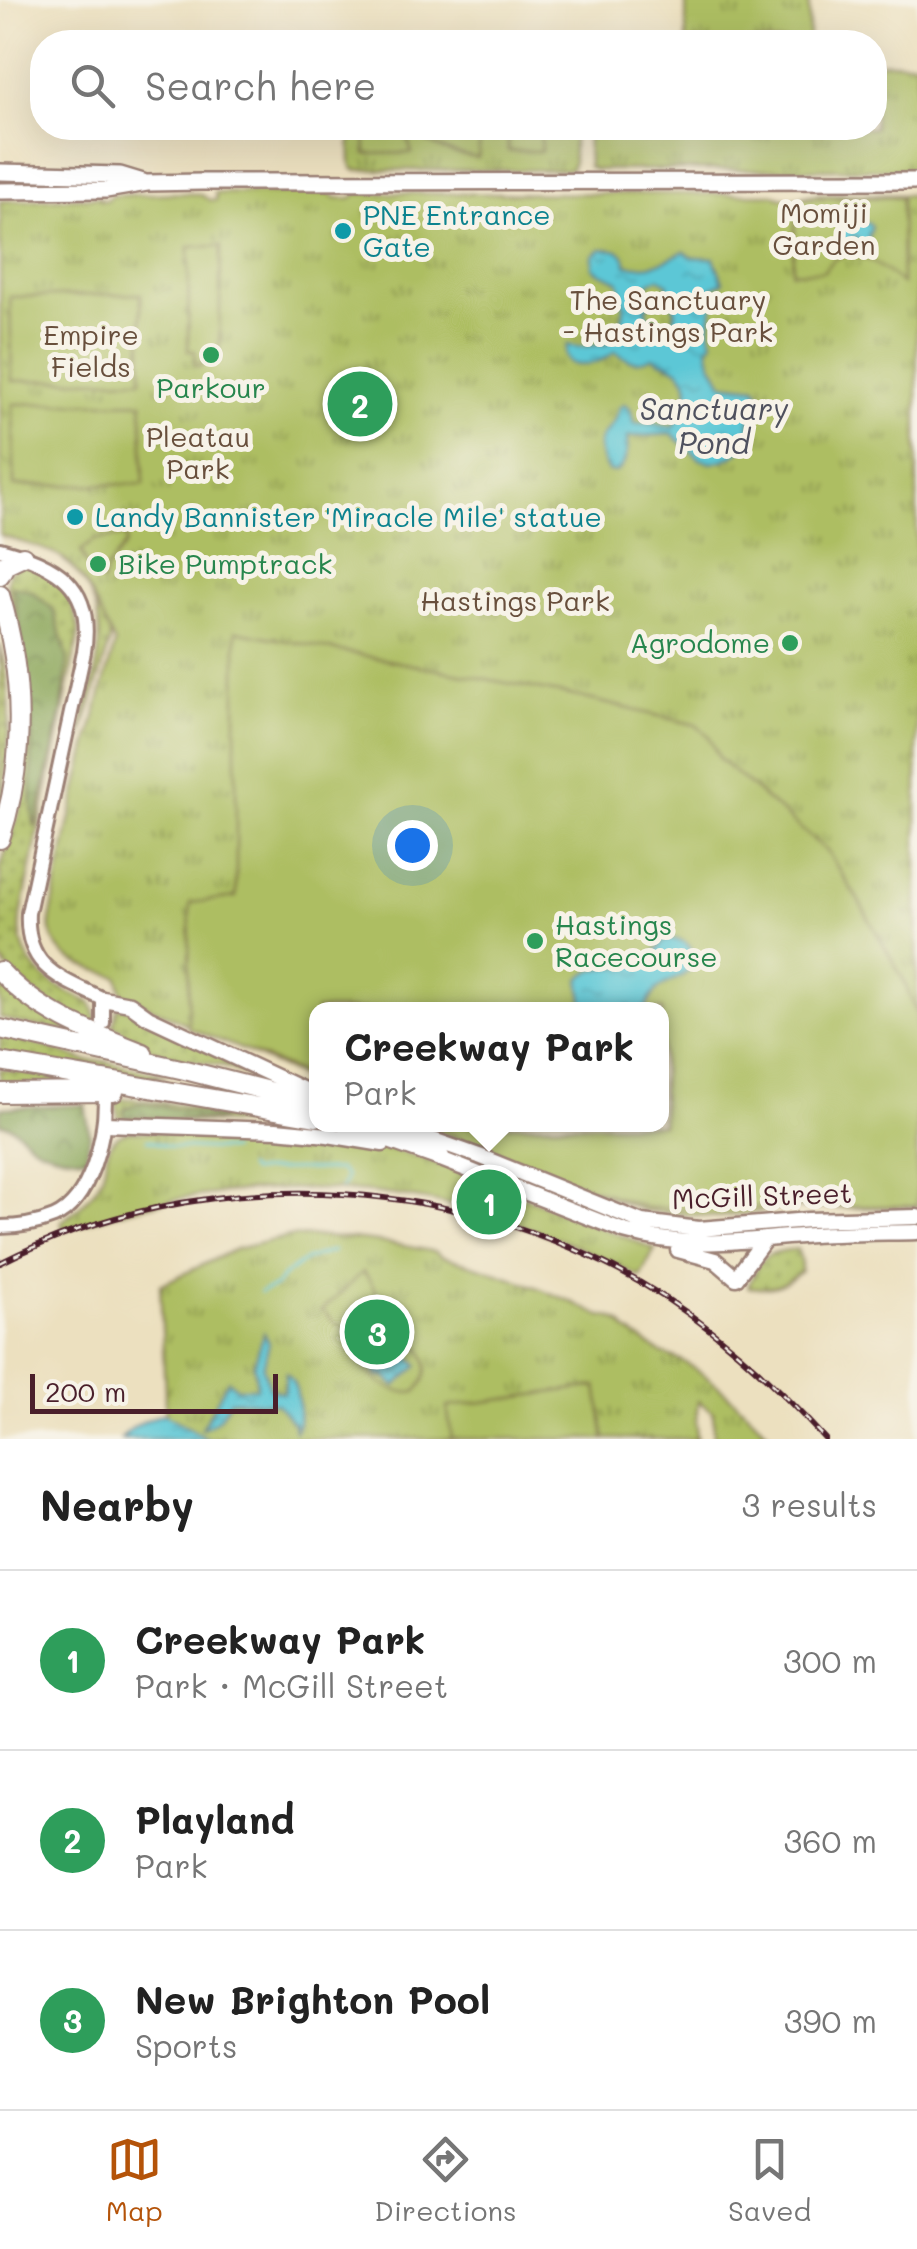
<!DOCTYPE html>
<meta charset="utf-8">
<style>
:root{--surface:#fff;--page:#f2f2f2;--text:#222;--muted:#767676;--line:#e0e0e0;--accent:#b45309}
body{margin:0;font-family:Mali,sans-serif;background:var(--page);color:var(--text)}
.scale{position:absolute;left:30px;bottom:25px;width:248px;box-sizing:border-box;padding-left:10px;border:5px solid #4a1f2b;border-top:0;font-size:28px;line-height:35px;white-space:nowrap;color:#4a1f2b;-webkit-text-stroke:8px #f7f3e8;paint-order:stroke}
.you{position:absolute;left:412px;top:845px;width:35px;height:35px;margin:-25px;border:8px solid #fff;border-radius:50%;background:#1a73e8;box-shadow:0 0 0 15px #1a73e833}
.badge{display:grid;place-items:center;width:65px;height:65px;border-radius:50%;background:var(--accent);color:#fff;font-size:32px;font-weight:700}
.pin{position:absolute;translate:-50% -50%;border:5px solid #fff;box-shadow:0 2px 10px #0006}
.popup{position:absolute;left:309px;top:1002px;width:360px;height:130px;box-sizing:border-box;display:grid;place-content:center;border-radius:20px;background:var(--surface);filter:drop-shadow(0 2px 8px #0005);font-size:32px;white-space:nowrap;color:var(--muted)}
.popup b{font-size:38px;color:var(--text)}
.popup::after{content:'';position:absolute;left:50%;top:100%;margin-left:-20px;border:20px solid transparent;border-top-color:var(--surface)}
.list{margin:0;padding:0;list-style:none}
h2{display:flex;justify-content:space-between;align-items:center;height:130px;margin:0;padding:0 40px;font-size:42px}
h2 small{font-size:32px;font-weight:400;color:var(--muted)}
.list li{display:grid;grid-template-columns:65px 1fr auto;gap:30px;align-items:center;box-sizing:border-box;height:180px;padding:0 40px;border-top:2px solid var(--line)}
.list b{display:block;font-size:38px;white-space:nowrap}
.list p{margin:0;font-size:32px;white-space:nowrap;color:var(--muted)}
.list em{font-size:32px;font-style:normal;color:var(--muted)}
.icon{flex:none;width:55px;height:55px;fill:none;stroke:currentColor;stroke-width:2;stroke-linecap:round;stroke-linejoin:round}
.map{position:relative;flex:none;width:917px;height:1439px;overflow:hidden}
.search{position:absolute;background:var(--surface);box-shadow:0 10px 40px #0002;left:30px;right:30px;top:30px;height:110px;display:flex;align-items:center;gap:25px;box-sizing:border-box;padding:0 35px;border-radius:40px;color:var(--muted);font-size:38px}
.sheet{height:670px;background:var(--surface)}
nav{display:flex;justify-content:space-around;align-items:center;box-sizing:border-box;height:140px;border-top:2px solid var(--line);background:var(--surface);font-size:28px;color:var(--muted)}
nav a{display:grid;justify-items:center;gap:5px}
nav .on{color:var(--accent)}
.map>svg:first-child{display:block}
.grass{fill:url(#grass-dots);stroke:#7c6e46;stroke-width:2.5}
.forest{fill:url(#forest-crowns);stroke:#6a6242;stroke-width:2.5}
.park{fill:url(#park-tufts);stroke:#7c6e46;stroke-width:2.5}
.garden{fill:#adbe62;stroke:#7c6e46;stroke-width:2.5}
.water{fill:url(#water-ripples);stroke:#537380;stroke-width:2.5;fill-rule:evenodd}
.lines{fill:none;stroke-linecap:round;stroke-linejoin:round}
.stream{stroke:#5cc7d6;stroke-width:2.5}
.tertiary-casing{stroke:#9b8075;stroke-width:18}
.secondary-casing{stroke:#9b8075;stroke-width:19}
.primary-casing{stroke:#9b8075;stroke-width:20}
.motorway-casing{stroke:#9b8075;stroke-width:22}
.tertiary{stroke:#fff;stroke-width:12}
.secondary{stroke:#fff;stroke-width:14}
.primary{stroke:#fff;stroke-width:15}
.motorway{stroke:#fff;stroke-width:18}
.rail-casing{stroke:#4a1f2b;stroke-width:6}
.rail{stroke:#f7f3e8;stroke-width:2.5;stroke-dasharray:8;stroke-linecap:butt}
.culture-dot{fill:#0f9aa8;stroke:#f7f3e8;stroke-width:4}
.leisure-dot{fill:#2e9e5b;stroke:#f7f3e8;stroke-width:4}
.labels{text-anchor:middle;stroke-width:10;stroke-linejoin:round;paint-order:stroke}
.park-label{font-size:28px;fill:#684f3c;stroke:#f7f3e8}
.culture-label{font-size:28px;fill:#0d838f;stroke:#f7f3e8;text-anchor:start}
.leisure-label{font-size:28px;fill:#27864d;stroke:#f7f3e8;text-anchor:start}
.street-label{font-size:28px;fill:#4a1f2b;stroke:#f7f3e8}
.water-label{font-size:30px;font-style:italic;fill:#4f515e;stroke:#f7f3e8}
</style>
<div class="map">
<svg width="917" height="1439" viewBox="0 0 917 1439">
<defs>
<pattern id="grass-dots" width="8" height="8" patternUnits="userSpaceOnUse" patternTransform="scale(2.5)"><rect width="8" height="8" fill="#adbe62"/><path d="M2 2h.1M6 6h.1" fill="none" stroke="#8f9a51" stroke-width="1.8" stroke-linecap="round"/></pattern>
<pattern id="forest-crowns" width="20" height="18" patternUnits="userSpaceOnUse" patternTransform="scale(2.5)"><rect width="20" height="18" fill="#8aa558"/><path d="M2 6a3 3 0 1 1 6 0M12 15a3 3 0 1 1 6 0" fill="none" stroke="#738649"/></pattern>
<pattern id="park-tufts" width="24" height="20" patternUnits="userSpaceOnUse" patternTransform="scale(2.5)"><rect width="24" height="20" fill="#adbe62"/><path d="M3 7l-1-3M5 7V3M7 7l1-3M15 17l-1-3M17 17v-4M19 17l1-3" fill="none" stroke="#8f9a51"/></pattern>
<pattern id="water-ripples" width="26" height="14" patternUnits="userSpaceOnUse" patternTransform="scale(2.5)"><rect width="26" height="14" fill="#5cc7d6"/><path d="M2 4q2-2 4 0t4 0M15 11q2-2 4 0t4 0" fill="none" stroke="#52aab8"/></pattern>
</defs>
<rect width="100%" height="100%" fill="#f7f3e8"/>
<filter id="ink" filterUnits="userSpaceOnUse"><feTurbulence type="fractalNoise" baseFrequency=".01" numOctaves="2"/><feDisplacementMap in="SourceGraphic" scale="20" xChannelSelector="R" yChannelSelector="G"/><feConvolveMatrix kernelMatrix="1 2 1 2 8 2 1 2 1" color-interpolation-filters="sRGB"/></filter>
<filter id="wash" filterUnits="userSpaceOnUse"><feTurbulence type="fractalNoise" baseFrequency=".0048" numOctaves="4" result="noise"/><feDisplacementMap in="SourceGraphic" scale="40" xChannelSelector="R" yChannelSelector="G"/><feGaussianBlur stdDeviation="2.25" result="paint"/><feColorMatrix in="noise" values="0 0 0 0 0 0 0 0 0 0 0 0 0 0 0 0 0 1.4 0 .05"/><feComposite in="paint" operator="in"/></filter>
<g filter="url(#wash)">
<rect width="100%" height="100%" fill="#ece0bf"/>
<path class="grass" d="M 17,515 L 35,526 L 70,536 L 69,538 L 76,542 C 80,563 85,574 104,584 L 110,626 L 110,642 L 80,740 L 80,730 C 93,677 115,631 83,580 C 77,570 67,559 57,553 C 42,543 21,540 5,535 L 3,529 Z
M 22,564 C 57,569 75,600 79,633 L 21,916 C 15,968 51,985 91,1003 L 98,1021 L 96,1026 C 61,1011 22,991 0,959 L 0,868 L 20,810 L 29,737 L 28,703 L 23,652 L 7,585 L 9,572 Z
M 0,645 C 14,703 9,756 0,814 Z
M 0,982 L 83,1037 L 67,1030 L 31,1026 L 0,1018 Z
M 124,1007 L 249,1071 L 247,1075 L 224,1066 L 176,1058 L 131,1042 L 131,1039 L 119,1028 L 113,1026 L 117,1008 Z
M 0,1036 L 47,1047 L 86,1061 L 105,1061 L 167,1076 L 147,1078 L 0,1055 Z
M 0,1069 L 103,1085 L 0,1089 Z
M 116,1099 L 136,1099 L 308,1122 L 302,1125 L 130,1120 L 118,1117 Z
M 797,1249 L 801,1260 L 801,1271 C 784,1287 770,1290 748,1287 C 760,1257 764,1252 797,1249 Z"/>
<path class="forest" d="M 12,586 L 31,591 L 53,609 L 68,659 L 62,711 L 35,828 C 28,794 33,760 32,726 C 29,678 21,632 12,586 Z
M 139,1103 L 221,1116 L 221,1120 L 125,1116 L 123,1111 L 130,1106 Z
M 85,1105 L 90,1135 L 86,1158 C 71,1157 49,1154 35,1146 C 21,1138 18,1125 0,1124 L 0,1108 Z"/>
<path class="park" d="M 686,0 L 809,0 L 809,42 L 686,42 Z
M 875,62 L 917,62 L 917,169 L 595,170 L 588,167 L 587,128 L 874,128 Z
M 350,128 L 573,128 L 573,164 L 571,169 L 565,170 L 357,170 L 353,169 L 351,164 Z
M 171,193 L 199,194 L 210,200 L 216,200 L 215,193 L 330,193 L 336,198 L 351,198 L 358,193 L 773,194 C 786,202 801,197 816,194 L 917,195 L 917,1207 L 781,1209 L 718,1217 L 644,1211 L 417,1125 L 662,1124 L 662,1010 L 316,1010 L 316,1084 L 122,994 L 118,977 C 86,966 51,962 50,921 C 67,827 88,736 115,644 C 100,615 85,568 53,553 C 36,545 17,542 0,535 L 0,201 C 33,201 66,197 100,197 L 100,200 L 107,200 L 110,196 Z
M 129,1131 L 318,1138 L 384,1147 L 445,1165 L 655,1249 L 640,1277 C 502,1204 368,1176 213,1194 C 162,1199 113,1214 64,1230 L 61,1222 C 77,1210 89,1200 99,1182 C 112,1161 98,1141 129,1131 Z
M 286,1237 C 335,1234 388,1242 436,1252 L 440,1256 C 496,1270 549,1290 601,1316 C 610,1315 623,1322 626,1330 L 663,1354 C 696,1359 750,1415 774,1439 L 714,1439 L 713,1412 L 698,1401 L 696,1422 L 697,1439 L 208,1439 L 166,1415 L 160,1285 L 236,1249 Z"/>
<path class="garden" d="M 365,128 L 404,128 L 412,153 L 366,154 Z
M 411,128 L 481,128 L 478,158 C 448,153 433,149 411,128 Z
M 508,128 L 541,128 L 541,151 L 508,151 Z
M 901,197 L 902,284 C 881,266 845,236 824,271 L 792,272 L 796,208 L 804,198 Z
M 221,246 L 219,360 L 203,361 L 202,359 L 202,366 L 196,366 L 195,351 L 188,351 L 189,247 Z
M 141,294 L 142,379 L 12,381 L 10,297 Z
M 142,402 L 144,484 L 14,486 L 13,404 Z
M 126,536 L 126,544 L 106,570 L 103,582 L 91,575 L 81,551 L 94,540 Z
M 236,631 L 580,697 L 696,725 L 708,735 L 720,760 L 827,851 L 857,898 L 903,979 L 917,1014 L 917,1206 L 647,1208 L 571,1181 L 430,1125 L 662,1124 L 662,1010 L 316,1010 L 316,1079 L 188,1028 L 190,903 L 236,897 Z
M 363,1272 C 373,1282 376,1294 384,1306 C 401,1330 448,1358 416,1392 C 380,1396 352,1360 346,1328 L 335,1323 L 322,1310 Z
M 597,1386 L 605,1439 L 452,1439 L 447,1407 Z"/>
<path class="water" d="M 859,220 L 869,223 L 872,227 L 868,237 L 869,241 L 866,244 L 857,243 L 857,238 L 852,237 L 849,239 L 851,247 L 842,243 L 838,238 L 842,223 L 847,222 L 851,223 Z
M 601,249 C 616,250 624,248 627,265 C 650,269 665,262 684,251 L 692,257 L 714,258 L 723,282 L 710,289 C 718,307 704,325 713,341 L 708,348 L 711,361 L 723,383 L 756,387 L 759,392 L 750,421 L 749,440 L 739,452 L 724,460 L 711,463 L 700,459 L 672,434 L 628,437 C 628,449 627,465 616,472 L 608,471 C 585,431 612,438 619,408 L 624,404 L 630,408 L 634,423 L 655,423 L 673,427 C 686,411 697,382 676,368 C 669,363 660,362 653,357 C 638,365 627,361 615,351 C 603,364 558,377 567,345 L 577,347 L 607,344 L 614,336 L 613,327 L 622,320 L 624,308 L 619,282 C 612,276 602,275 593,268 L 593,255 ZM 659,278 L 668,284 L 664,297 C 673,305 679,308 673,321 L 666,323 L 658,318 L 649,318 L 645,308 L 651,303 L 660,304 L 658,300 L 650,297 L 647,284 Z
M 672,939 C 681,940 688,942 692,951 C 702,975 669,978 658,989 C 652,995 648,1003 645,1009 L 590,1009 L 583,1001 L 580,979 C 607,953 636,985 663,941 Z
M 373,1316 C 391,1320 402,1334 412,1348 L 407,1354 L 418,1366 L 395,1386 L 384,1375 L 380,1377 L 368,1362 L 365,1364 L 351,1336 Z
M 264,1333 L 269,1343 L 263,1368 L 270,1389 L 284,1393 L 286,1373 C 299,1383 301,1411 297,1428 L 295,1431 L 294,1424 L 277,1404 L 230,1400 C 222,1415 219,1422 202,1428 L 228,1380 L 237,1388 L 257,1388 L 254,1364 Z
M 162,1414 L 166,1415 L 208,1439 L 121,1439 C 131,1426 146,1420 162,1414 Z"/>
<g class="lines">
<path class="stream" d="M 147,1140 L 171,1147 L 231,1150
M 247,1168 L 251,1172 C 281,1168 310,1170 340,1170 L 346,1177 L 341,1188
M 260,1293 L 276,1286 L 282,1277 L 307,1259 L 333,1251"/>
</g>
</g>
<g filter="url(#ink)">
<g class="lines">
<defs>
<path id="tertiary" d="M 0,549 C 56,564 95,585 84,652 L 28,913 C 25,968 60,978 103,999 L 103,1023
M 0,1227 C 18,1227 37,1224 54,1217 C 91,1201 105,1136 105,1100"/>
<path id="secondary" d="M 103,999 L 130,1004 L 148,1017 L 302,1089 L 316,1099
M 105,1124 L 276,1130 L 328,1135 L 383,1144
M 388,1124 L 479,1156 L 642,1222 L 699,1229 L 808,1220 L 917,1217
M 433,1156 L 624,1231 C 690,1250 734,1241 801,1236 C 839,1233 878,1233 917,1232
M 678,1250 L 715,1260 L 736,1278 L 765,1239"/>
<path id="primary" d="M 0,172 L 120,175 L 143,182
M 0,191 L 106,190 L 147,183 L 202,182 L 917,181"/>
<path id="motorway" d="M 0,575 L 6,564 L 23,556
M 0,595 C 24,675 26,760 0,839
M 0,971 C 38,1013 92,1033 143,1053
M 0,1029 L 185,1070 L 316,1103
M 0,1062 L 316,1117
M 0,1093 L 114,1092
M 346,1124 L 440,1157"/>
</defs>
<use href="#tertiary" class="tertiary-casing"/>
<use href="#secondary" class="secondary-casing"/>
<use href="#primary" class="primary-casing"/>
<use href="#motorway" class="motorway-casing"/>
<use href="#tertiary" class="tertiary"/>
<use href="#secondary" class="secondary"/>
<use href="#primary" class="primary"/>
<use href="#motorway" class="motorway"/>
<defs>
<path id="rail" d="M 0,1263 C 199,1162 448,1171 641,1283 C 712,1324 770,1379 825,1439"/>
</defs>
<use href="#rail" class="rail-casing"/>
<use href="#rail" class="rail"/>
</g>
</g>
<g class="culture-dot">
<circle cx="343" cy="231" r="10"/>
<circle cx="75" cy="517" r="10"/>
</g>
<g class="leisure-dot">
<circle cx="211" cy="355" r="10"/>
<circle cx="98" cy="564" r="10"/>
<circle cx="790" cy="643" r="10"/>
<circle cx="535" cy="941" r="10"/>
</g>
<g class="labels">
<g class="park-label">
<text x="824" y="223">Momiji<tspan x="824" dy="32">Garden</tspan></text>
<text x="668" y="310">The Sanctuary<tspan x="668" dy="32">- Hastings Park</tspan></text>
<text x="91" y="345">Empire<tspan x="91" dy="32">Fields</tspan></text>
<text x="198" y="447">Pleatau<tspan x="198" dy="32">Park</tspan></text>
<text x="515" y="611">Hastings Park</text>
</g>
<g class="culture-label">
<text x="363" y="225">PNE Entrance<tspan x="363" dy="32">Gate</tspan></text>
<text x="95" y="527">Landy Bannister 'Miracle Mile' statue</text>
</g>
<g class="leisure-label">
<text x="211" y="398" text-anchor="middle">Parkour</text>
<text x="118" y="574">Bike Pumptrack</text>
<text x="770" y="653" text-anchor="end">Agrodome</text>
<text x="555" y="935">Hastings<tspan x="555" dy="32">Racecourse</tspan></text>
</g>
<g class="street-label">
<text transform="translate(762 1196) rotate(-2)" y="10">McGill Street</text>
</g>
<g class="water-label">
<text x="714" y="420">Sanctuary<tspan x="714" dy="34">Pond</tspan></text>
</g>
</g>
</svg>
<div class="scale">200 m</div>
<div class="you"></div>
<div class="pin badge" style="left:489px;top:1202px;background:#2e9e5b">1</div>
<div class="popup"><b>Creekway Park</b>Park</div>
<div class="pin badge" style="left:360px;top:404px;background:#2e9e5b">2</div>
<div class="pin badge" style="left:377px;top:1332px;background:#2e9e5b">3</div>
<div class="search"><svg class="icon" aria-label="search" viewBox="0 0 24 24"><circle cx="10" cy="10" r="6"/><path d="M15 15l6 6"/></svg>Search here</div>
</div>
<section class="sheet">
<h2>Nearby<small>3 results</small></h2>
<ul class="list">
<li><span class="badge" style="background:#2e9e5b">1</span><div><b>Creekway Park</b><p>Park · McGill Street</p></div><em>300 m</em></li>
<li><span class="badge" style="background:#2e9e5b">2</span><div><b>Playland</b><p>Park</p></div><em>360 m</em></li>
<li><span class="badge" style="background:#2e9e5b">3</span><div><b>New Brighton Pool</b><p>Sports</p></div><em>390 m</em></li>
</ul>
</section>
<nav>
<a class="on"><svg class="icon" aria-label="map" viewBox="0 0 24 24"><path d="M3 6l6-2 6 2 6-2v14l-6 2-6-2-6 2zM9 4v14M15 6v14"/></svg>Map</a>
<a><svg class="icon" aria-label="directions" viewBox="0 0 24 24"><path d="M12 3l9 9-9 9-9-9zM9 14v-3h6M13 9l2 2-2 2"/></svg>Directions</a>
<a><svg class="icon" aria-label="saved" viewBox="0 0 24 24"><path d="M7 4h10v16l-5-4-5 4z"/></svg>Saved</a>
</nav>
